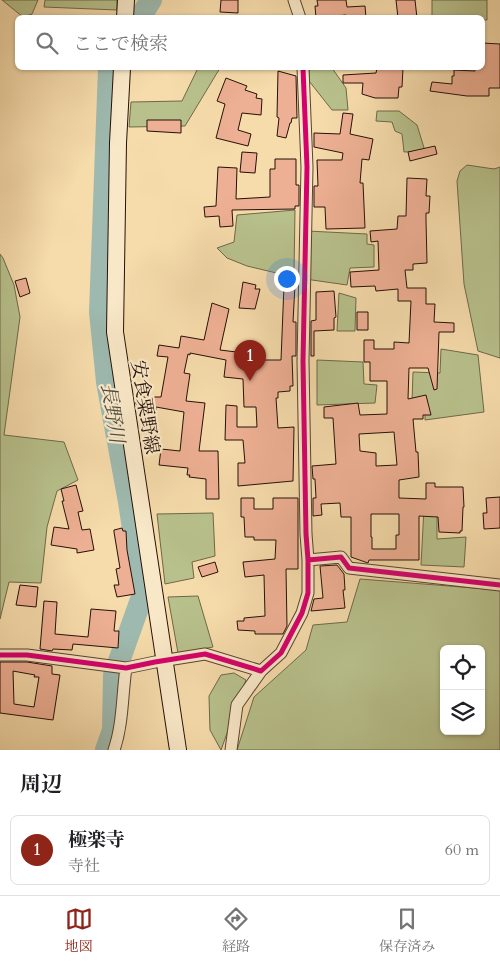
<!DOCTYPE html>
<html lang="ja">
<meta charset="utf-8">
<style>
:root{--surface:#fff;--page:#f6f6f6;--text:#202124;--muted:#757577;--line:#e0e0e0;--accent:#8f2418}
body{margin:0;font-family:Cardo,"Noto Serif JP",serif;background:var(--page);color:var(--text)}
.controls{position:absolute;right:15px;bottom:15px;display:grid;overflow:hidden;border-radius:8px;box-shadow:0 1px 4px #0004}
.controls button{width:45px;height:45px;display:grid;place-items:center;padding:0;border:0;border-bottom:1px solid var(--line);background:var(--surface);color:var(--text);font:25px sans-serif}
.you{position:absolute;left:286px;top:278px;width:18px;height:18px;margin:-12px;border:4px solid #fff;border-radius:50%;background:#1a73e8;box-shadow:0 0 0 8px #1a73e833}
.badge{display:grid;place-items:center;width:32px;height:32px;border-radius:50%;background:var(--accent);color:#fff;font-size:16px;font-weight:700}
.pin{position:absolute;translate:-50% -41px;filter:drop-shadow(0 1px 2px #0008)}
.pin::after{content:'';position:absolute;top:26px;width:18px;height:15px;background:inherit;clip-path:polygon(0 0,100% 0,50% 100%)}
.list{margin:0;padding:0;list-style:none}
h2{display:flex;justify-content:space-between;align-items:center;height:65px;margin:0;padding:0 20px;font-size:21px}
h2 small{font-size:16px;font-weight:400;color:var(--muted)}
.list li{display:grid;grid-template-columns:32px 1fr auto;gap:15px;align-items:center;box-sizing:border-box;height:70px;margin:0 10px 10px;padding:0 10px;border:1px solid var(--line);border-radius:8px}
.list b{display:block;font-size:19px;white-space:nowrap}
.list p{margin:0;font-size:16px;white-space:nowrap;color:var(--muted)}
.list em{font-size:16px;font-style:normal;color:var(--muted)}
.icon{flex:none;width:28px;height:28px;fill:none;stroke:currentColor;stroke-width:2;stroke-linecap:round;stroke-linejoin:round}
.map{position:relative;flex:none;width:500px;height:750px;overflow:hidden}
.search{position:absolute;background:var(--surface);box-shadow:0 1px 4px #0004;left:15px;right:15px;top:15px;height:55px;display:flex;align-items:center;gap:12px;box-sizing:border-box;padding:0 18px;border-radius:8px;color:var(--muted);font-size:19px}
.sheet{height:145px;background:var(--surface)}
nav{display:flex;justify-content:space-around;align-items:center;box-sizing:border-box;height:70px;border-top:1px solid var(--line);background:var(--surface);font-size:14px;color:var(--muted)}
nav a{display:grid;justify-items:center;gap:2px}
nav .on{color:var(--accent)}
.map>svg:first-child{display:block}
.green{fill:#b8c18c;stroke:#6e684a;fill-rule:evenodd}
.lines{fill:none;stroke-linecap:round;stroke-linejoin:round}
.river{stroke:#9ebab0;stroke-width:22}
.building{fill:#eeb094;stroke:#251008;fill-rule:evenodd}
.minor-casing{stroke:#594331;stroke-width:13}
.secondary-casing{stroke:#251008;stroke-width:18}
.minor{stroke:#f9e8c8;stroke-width:11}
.secondary{stroke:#f9e8c8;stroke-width:16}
.cycleway-casing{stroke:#f9e8c8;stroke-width:8}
.cycleway{stroke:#d6006c;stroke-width:5}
.labels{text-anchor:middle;stroke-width:4.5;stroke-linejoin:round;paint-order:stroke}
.street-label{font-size:19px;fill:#251008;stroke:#f9e8c8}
.water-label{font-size:20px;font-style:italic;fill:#4f4c43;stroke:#f9e8c8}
</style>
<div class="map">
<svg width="500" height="750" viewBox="0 0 500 750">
<rect width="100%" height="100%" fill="#f6dbab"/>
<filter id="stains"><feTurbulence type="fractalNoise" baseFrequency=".004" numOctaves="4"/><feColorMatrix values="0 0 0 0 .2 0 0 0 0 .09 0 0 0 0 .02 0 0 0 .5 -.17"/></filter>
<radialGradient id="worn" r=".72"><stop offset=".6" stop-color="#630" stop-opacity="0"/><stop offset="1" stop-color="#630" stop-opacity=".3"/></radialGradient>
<path class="green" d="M 2,0 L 38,0 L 32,14 L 23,17 Z
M 45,0 L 117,0 L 117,10 L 44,7 Z
M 432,0 L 487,0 L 487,20 L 483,20 L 482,18 L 432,17 Z
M 198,68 L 220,68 L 185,126 L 129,127 L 131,102 L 182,101 Z
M 309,68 L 332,68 L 346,88 L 348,110 L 332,110 L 309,81 Z
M 377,111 L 399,111 L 417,125 L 425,151 L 404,152 L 402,134 L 395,131 L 392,122 L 376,121 Z
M 467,165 L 494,169 L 500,167 L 500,358 L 478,351 L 464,284 L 457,181 L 460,171 Z
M 295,210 L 294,272 L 289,276 L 247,266 L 227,258 L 217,248 L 234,242 L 237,215 Z
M 307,231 L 367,234 L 367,244 L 374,245 L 374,267 L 350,268 L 347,285 L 305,279 Z
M 0,254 L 3,258 L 14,285 L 20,317 L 4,435 L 64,442 L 78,480 L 57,491 L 47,527 L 41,583 L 9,582 L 0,619 Z
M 339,293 L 356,298 L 355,331 L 337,331 Z
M 441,349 L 478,355 L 484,412 L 425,420 L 425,401 L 412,402 L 413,372 L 440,373 Z
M 317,360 L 363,362 L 364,384 L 377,385 L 375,403 L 317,405 Z
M 424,508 L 437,509 L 437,539 L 466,537 L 464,567 L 421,565 Z
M 213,513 L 215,556 L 192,562 L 194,578 L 165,584 L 157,514 Z
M 360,579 L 500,590 L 500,750 L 237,750 L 254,697 L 306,650 L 313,625 L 347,622 ZM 444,649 L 481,649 L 481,731 L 444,731 Z
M 198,596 L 213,647 L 178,653 L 168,597 Z
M 234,673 L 246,680 L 221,750 L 210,730 L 209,696 L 221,675 Z"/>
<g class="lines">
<path class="river" d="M 141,16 L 151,0
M 106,750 L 113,730 L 114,675 L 143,594 L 129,502 L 107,382 L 100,312 L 109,68"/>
</g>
<path class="building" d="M 221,0 L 238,0 L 238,13 L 220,12 Z
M 317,0 L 346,0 L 347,7 L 365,6 L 366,18 L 346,18 L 346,15 L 316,18 L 315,6 L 318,6 Z
M 396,0 L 415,0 L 417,18 L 398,18 Z
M 482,43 L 500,44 L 500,88 L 489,88 L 489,96 L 467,96 L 430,91 L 432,82 L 452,84 L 452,76 L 454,76 L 454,70 L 475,71 L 475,68 L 482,68 Z
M 377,68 L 403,68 L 402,87 L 399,87 L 398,98 L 375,98 L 362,94 L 363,83 L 343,83 L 343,75 L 376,73 Z
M 278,71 L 296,76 L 297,118 L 292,118 L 291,123 L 290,123 L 286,138 L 277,136 L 279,118 L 277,117 Z
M 226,78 L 247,86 L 245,90 L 257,94 L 256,98 L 262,99 L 261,115 L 242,113 L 238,130 L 251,134 L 248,146 L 216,138 L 225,104 L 217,101 Z
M 343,113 L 353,114 L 350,134 L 373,139 L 369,160 L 362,159 L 360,183 L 363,183 L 365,228 L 326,229 L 325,207 L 314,207 L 314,186 L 318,186 L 317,160 L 342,160 L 343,153 L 314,147 L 314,133 L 340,134 Z
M 147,120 L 181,120 L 181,133 L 147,131 Z
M 435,146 L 437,154 L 410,161 L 408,152 Z
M 242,152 L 257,153 L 255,173 L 240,172 Z
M 275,159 L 296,159 L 296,185 L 299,185 L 299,206 L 295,206 L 295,209 L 232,210 L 233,226 L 220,227 L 219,216 L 205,217 L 204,207 L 216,206 L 218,167 L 237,168 L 236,199 L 270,197 L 270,169 L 275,169 Z
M 407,178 L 427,179 L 426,196 L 430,196 L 429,213 L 426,213 L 426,220 L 427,263 L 413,264 L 413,270 L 405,270 L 407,288 L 426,288 L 426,304 L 435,304 L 434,322 L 454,323 L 454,332 L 439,332 L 437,389 L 434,390 L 428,368 L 409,368 L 408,399 L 426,395 L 431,415 L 423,415 L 423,419 L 413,419 L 416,452 L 418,452 L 419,477 L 399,480 L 399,498 L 426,499 L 426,483 L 435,483 L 435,487 L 463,487 L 464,507 L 463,507 L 462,531 L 460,531 L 460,533 L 439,532 L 438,517 L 419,516 L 419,560 L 369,560 L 368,563 L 351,557 L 351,517 L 341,517 L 340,503 L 321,504 L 322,515 L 313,516 L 313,498 L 316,498 L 315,479 L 313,479 L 312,466 L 336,464 L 333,418 L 324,418 L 324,407 L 358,403 L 360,415 L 387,414 L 387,381 L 370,381 L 370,362 L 364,362 L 364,340 L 374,340 L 374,349 L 394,349 L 394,342 L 409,343 L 411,301 L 398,301 L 398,289 L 376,291 L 375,286 L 351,287 L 350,272 L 379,270 L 378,241 L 371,242 L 370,231 L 397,229 L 398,216 L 406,216 ZM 394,432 L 397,465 L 376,466 L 376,453 L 360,451 L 359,434 ZM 371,514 L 399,514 L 399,535 L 396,535 L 396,549 L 372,549 L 372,537 L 371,537 Z
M 26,278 L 30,293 L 20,297 L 15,281 Z
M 243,282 L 256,285 L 255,289 L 260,289 L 255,309 L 239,308 Z
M 284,285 L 295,285 L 293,322 L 296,322 L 296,356 L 292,356 L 293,386 L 290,386 L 290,391 L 278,392 L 278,398 L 276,398 L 278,428 L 294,427 L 293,481 L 238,486 L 238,463 L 245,463 L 243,440 L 225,440 L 226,405 L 237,406 L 237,427 L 257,427 L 256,407 L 244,407 L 243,379 L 224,377 L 226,360 L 190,353 L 190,355 L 188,354 L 184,373 L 190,374 L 186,401 L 205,403 L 199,451 L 218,451 L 219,499 L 206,499 L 206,479 L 189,477 L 190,475 L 187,475 L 188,468 L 159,465 L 161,449 L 180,451 L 184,412 L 156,407 L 156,412 L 139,412 L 139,404 L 136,404 L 135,397 L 161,397 L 168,357 L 157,356 L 159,345 L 179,348 L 181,336 L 204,340 L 212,303 L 229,309 L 220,350 L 253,354 L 252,360 L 281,360 Z
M 334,291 L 336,317 L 334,318 L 334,330 L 314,331 L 314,356 L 311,356 L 311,321 L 316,320 L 316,292 Z
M 357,312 L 368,312 L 368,330 L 357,330 Z
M 76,485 L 83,511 L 78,512 L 82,530 L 90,529 L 94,550 L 77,553 L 77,549 L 51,545 L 54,527 L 69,529 L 62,501 L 64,501 L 61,489 Z
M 500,497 L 500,528 L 484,529 L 483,513 L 487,513 L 486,498 Z
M 241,498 L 254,498 L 254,509 L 273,509 L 273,498 L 298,498 L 298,569 L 286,569 L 287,626 L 283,634 L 255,634 L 255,631 L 238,630 L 237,621 L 244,621 L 244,618 L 265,616 L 264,575 L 245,577 L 243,562 L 275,559 L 276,540 L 254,540 L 254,537 L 245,537 L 244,517 L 241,517 Z
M 122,528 L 123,531 L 126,531 L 127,550 L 135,594 L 117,597 L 114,585 L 119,585 L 116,569 L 120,568 L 114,532 L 114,530 Z
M 215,562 L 218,572 L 202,577 L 198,567 Z
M 337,565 L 344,574 L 345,590 L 343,590 L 345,608 L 311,611 L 314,599 L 323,598 L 320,566 Z
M 20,585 L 38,587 L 36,607 L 16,605 Z
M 44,601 L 57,602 L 55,634 L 88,637 L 91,609 L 116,611 L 114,631 L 119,631 L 118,648 L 73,644 L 72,650 L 53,649 L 52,651 L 40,649 Z
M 0,662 L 27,662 L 52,666 L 52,674 L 60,675 L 53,720 L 0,713 ZM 13,671 L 35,675 L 34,677 L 39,677 L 34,707 L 14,704 Z"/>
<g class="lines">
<defs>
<path id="minor" d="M 294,0 L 300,18
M 308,560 L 341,557 L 349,568 L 500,585
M 0,655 L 27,655 L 126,668 L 155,662 L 205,654 L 261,671 L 281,653 L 302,613 L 308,593 L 308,560 L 306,534 L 303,361 L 307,167 L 303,68
M 114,750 C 123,724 122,696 126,668
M 231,750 L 237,705 L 261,671"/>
<path id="secondary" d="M 125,18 L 126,0
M 122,68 L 118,143 L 115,332 L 178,750"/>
</defs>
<use href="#minor" class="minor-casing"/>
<use href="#secondary" class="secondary-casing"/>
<use href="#minor" class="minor"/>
<use href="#secondary" class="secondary"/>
<defs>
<path id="cycleway" d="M 308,560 L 341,557 L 349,568 L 500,585
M 0,655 L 27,655 L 126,668 L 155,662 L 205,654 L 261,671 L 281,653 L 302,613 L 308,593 L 308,560 L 306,534 L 303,361 L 307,167 L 303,68"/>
</defs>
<use href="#cycleway" class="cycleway-casing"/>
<use href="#cycleway" class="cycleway"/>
</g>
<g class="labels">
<g class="street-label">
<text transform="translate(146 407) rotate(81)" y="7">安食粟野線</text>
</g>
<g class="water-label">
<text transform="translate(113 413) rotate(81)" y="7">長野川</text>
</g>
</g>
<rect width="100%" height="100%" filter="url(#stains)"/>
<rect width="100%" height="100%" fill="url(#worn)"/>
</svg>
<div class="controls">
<button><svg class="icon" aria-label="locate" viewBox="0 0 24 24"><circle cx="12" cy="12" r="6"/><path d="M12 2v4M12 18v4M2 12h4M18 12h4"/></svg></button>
<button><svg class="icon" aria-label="layers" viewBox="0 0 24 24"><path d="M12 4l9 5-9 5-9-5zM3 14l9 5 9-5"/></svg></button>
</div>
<div class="you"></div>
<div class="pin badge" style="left:250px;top:381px">1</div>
<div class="search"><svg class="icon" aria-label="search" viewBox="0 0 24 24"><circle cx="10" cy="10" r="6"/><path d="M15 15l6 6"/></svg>ここで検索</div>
</div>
<section class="sheet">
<h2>周辺<small></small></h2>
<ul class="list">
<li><span class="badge">1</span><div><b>極楽寺</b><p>寺社</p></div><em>60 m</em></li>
</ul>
</section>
<nav>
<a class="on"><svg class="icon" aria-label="map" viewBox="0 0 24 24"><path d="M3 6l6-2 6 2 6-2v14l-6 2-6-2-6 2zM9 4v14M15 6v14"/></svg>地図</a>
<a><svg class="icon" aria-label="directions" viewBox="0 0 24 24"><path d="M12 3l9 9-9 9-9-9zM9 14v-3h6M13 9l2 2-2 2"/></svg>経路</a>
<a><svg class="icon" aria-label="saved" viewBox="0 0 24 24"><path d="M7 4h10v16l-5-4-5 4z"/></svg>保存済み</a>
</nav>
